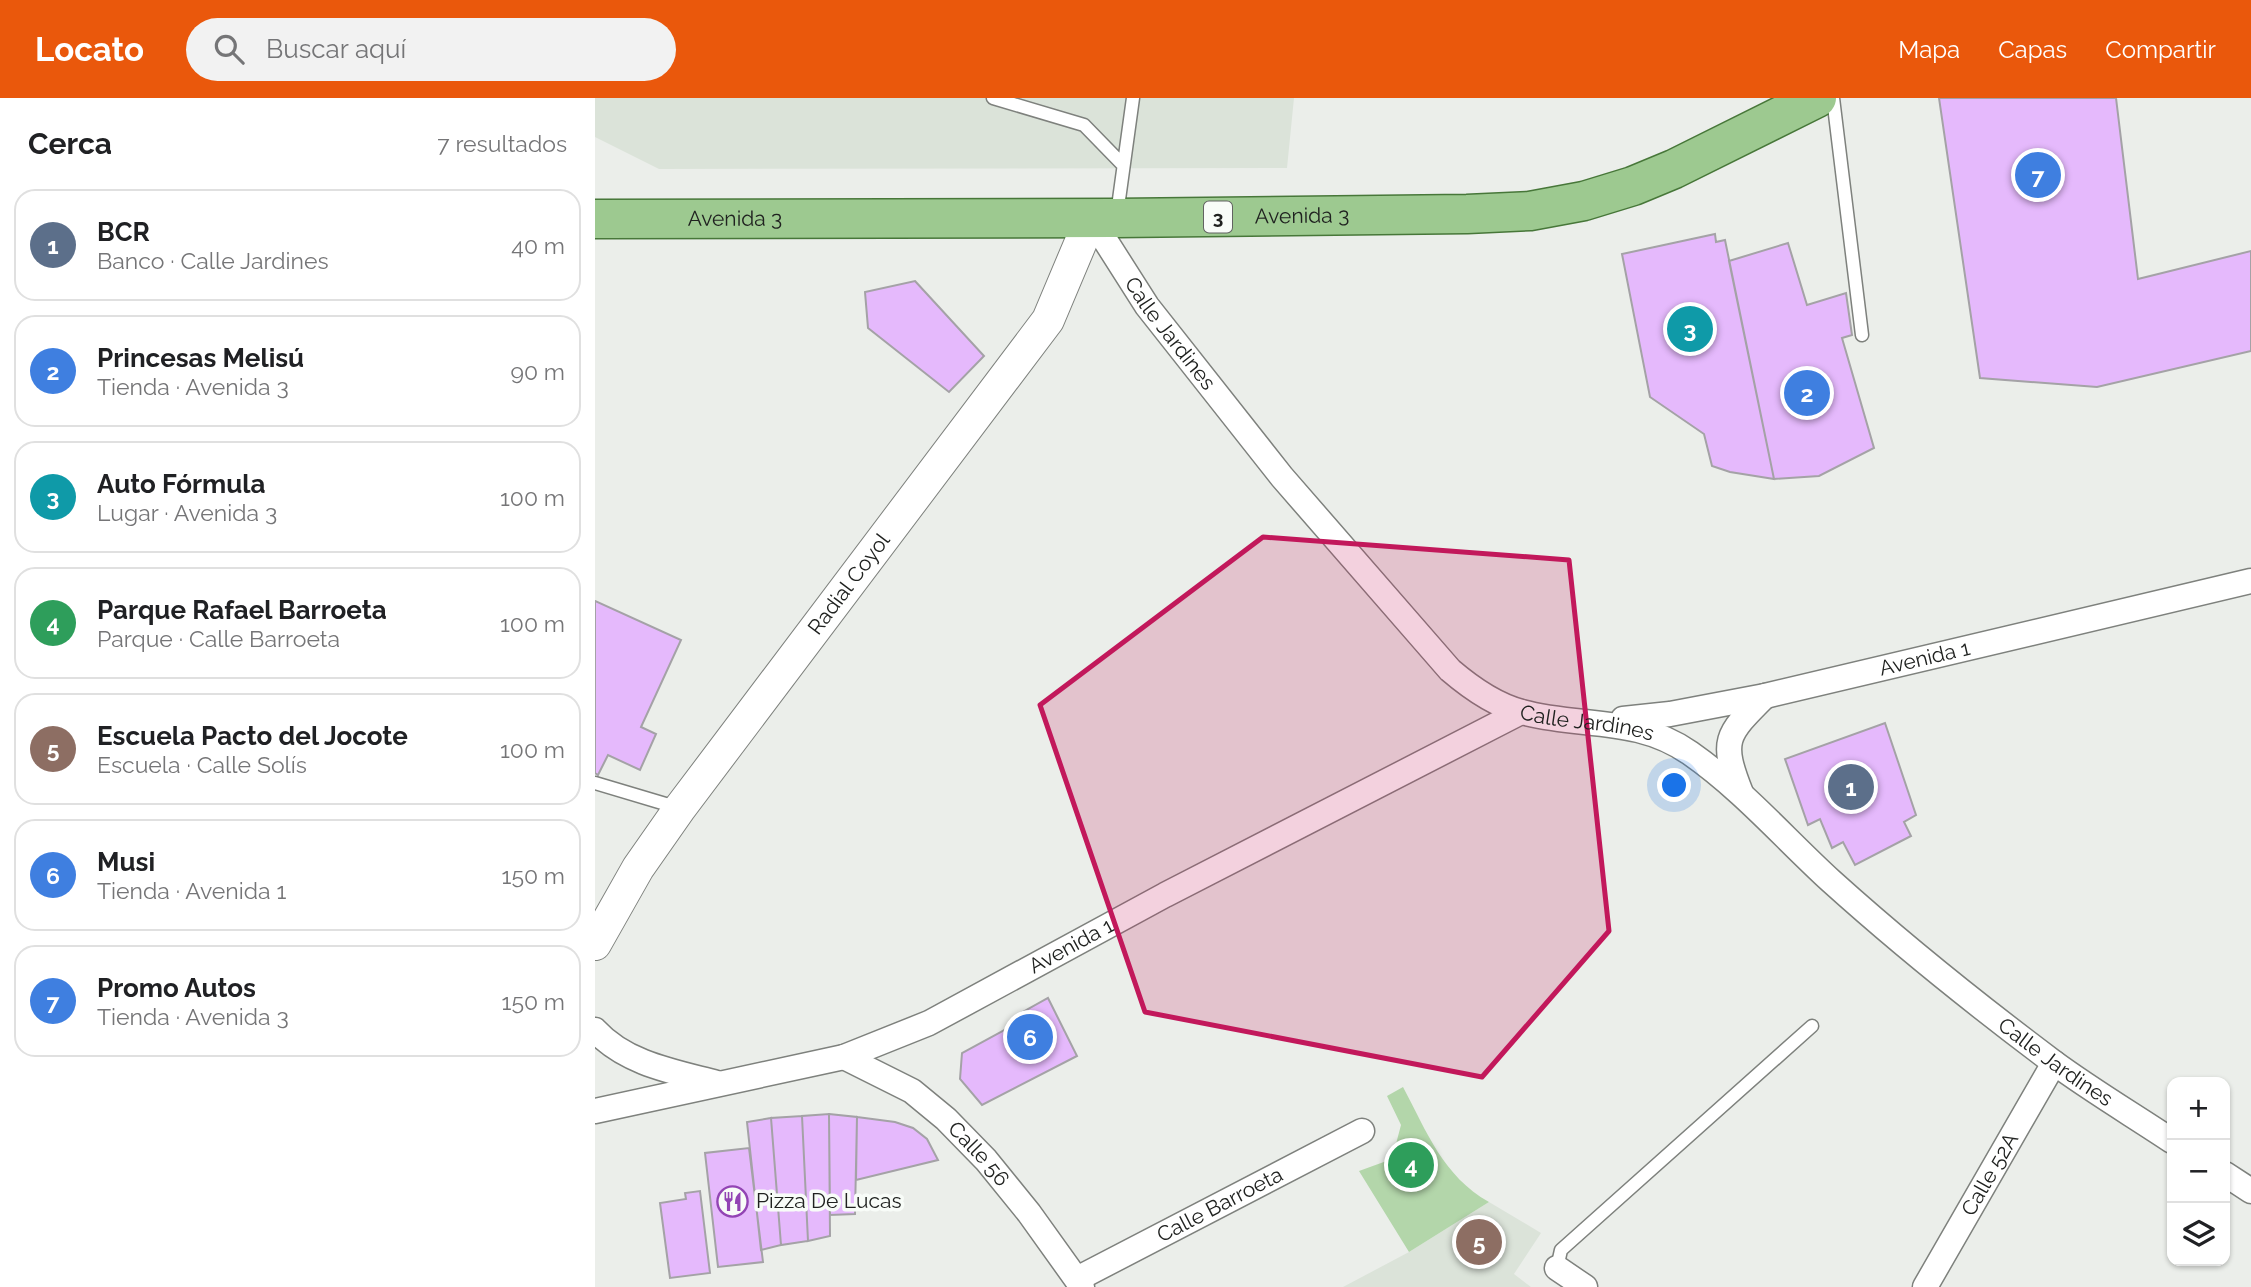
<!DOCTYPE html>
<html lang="es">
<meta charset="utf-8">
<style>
:root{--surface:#fff;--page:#f2f2f2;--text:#202124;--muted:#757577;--line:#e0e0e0;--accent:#ea580c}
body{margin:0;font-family:Raleway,sans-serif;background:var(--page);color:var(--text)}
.controls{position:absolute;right:21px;bottom:21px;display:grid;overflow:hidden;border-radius:14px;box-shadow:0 2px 5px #0004}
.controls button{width:63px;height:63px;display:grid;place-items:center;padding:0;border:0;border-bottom:2px solid var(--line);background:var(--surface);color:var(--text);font:35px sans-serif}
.you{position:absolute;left:1080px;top:688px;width:24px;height:24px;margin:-18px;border:5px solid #fff;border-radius:50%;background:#1a73e8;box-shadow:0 0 0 10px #1a73e833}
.badge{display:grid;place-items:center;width:46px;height:46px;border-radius:50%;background:var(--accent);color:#fff;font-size:23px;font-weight:700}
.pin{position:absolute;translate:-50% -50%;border:4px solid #fff;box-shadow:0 2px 7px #0006}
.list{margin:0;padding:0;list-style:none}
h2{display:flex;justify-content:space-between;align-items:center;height:91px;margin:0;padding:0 28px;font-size:30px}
h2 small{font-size:23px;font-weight:400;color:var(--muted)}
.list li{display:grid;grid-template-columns:46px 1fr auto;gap:21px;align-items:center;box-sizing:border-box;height:112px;margin:0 14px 14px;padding:0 14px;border:2px solid var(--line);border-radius:21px}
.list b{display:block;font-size:26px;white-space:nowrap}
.list p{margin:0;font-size:23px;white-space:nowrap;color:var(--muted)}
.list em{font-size:23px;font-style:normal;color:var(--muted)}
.icon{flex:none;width:38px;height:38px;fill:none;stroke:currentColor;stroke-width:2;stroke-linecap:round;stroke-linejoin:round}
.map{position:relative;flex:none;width:1656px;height:1189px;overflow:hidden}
header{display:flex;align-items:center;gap:42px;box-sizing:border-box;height:98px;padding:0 35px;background:var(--accent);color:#fff}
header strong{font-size:33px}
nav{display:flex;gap:38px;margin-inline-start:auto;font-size:24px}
.search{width:490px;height:63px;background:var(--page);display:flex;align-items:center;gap:18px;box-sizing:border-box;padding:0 24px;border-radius:38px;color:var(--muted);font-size:26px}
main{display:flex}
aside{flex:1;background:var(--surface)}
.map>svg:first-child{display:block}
.built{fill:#dbe3d9}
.green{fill:#b3d6aa}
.building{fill:#e5b9fc;stroke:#a4a2a6;stroke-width:2}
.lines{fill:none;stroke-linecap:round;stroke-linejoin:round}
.service-casing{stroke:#7e817d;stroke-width:15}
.minor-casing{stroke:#7e817d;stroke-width:27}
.tertiary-casing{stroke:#7e817d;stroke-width:34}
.primary-casing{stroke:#477739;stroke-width:41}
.service{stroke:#fff;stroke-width:12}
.minor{stroke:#fff;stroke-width:24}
.tertiary{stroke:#fff;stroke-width:32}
.primary{stroke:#9dc990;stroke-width:38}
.marked{fill:#c2185b;fill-opacity:0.2;stroke:#c2185b;stroke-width:5;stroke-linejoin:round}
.labels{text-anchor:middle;stroke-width:7;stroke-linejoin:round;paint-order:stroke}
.shield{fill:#f8fcf8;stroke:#616361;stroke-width:2}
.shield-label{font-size:19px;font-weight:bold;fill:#202220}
.street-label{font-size:21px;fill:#202220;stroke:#f8fcf8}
.poi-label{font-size:21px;fill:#202220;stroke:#f8fcf8;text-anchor:start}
</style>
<header>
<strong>Locato</strong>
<div class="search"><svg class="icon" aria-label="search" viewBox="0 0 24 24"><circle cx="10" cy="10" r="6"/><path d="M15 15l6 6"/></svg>Buscar aquí</div>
<nav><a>Mapa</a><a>Capas</a><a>Compartir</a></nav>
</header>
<main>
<aside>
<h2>Cerca<small>7 resultados</small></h2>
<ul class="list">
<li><span class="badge" style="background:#5c6f8a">1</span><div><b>BCR</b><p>Banco · Calle Jardines</p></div><em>40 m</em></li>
<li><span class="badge" style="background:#3f7fe0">2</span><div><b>Princesas Melisú</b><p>Tienda · Avenida 3</p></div><em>90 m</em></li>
<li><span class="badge" style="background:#0f9aa8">3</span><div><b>Auto Fórmula</b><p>Lugar · Avenida 3</p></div><em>100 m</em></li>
<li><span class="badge" style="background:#2e9e5b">4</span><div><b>Parque Rafael Barroeta</b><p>Parque · Calle Barroeta</p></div><em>100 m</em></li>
<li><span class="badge" style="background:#8d6e63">5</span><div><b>Escuela Pacto del Jocote</b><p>Escuela · Calle Solís</p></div><em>100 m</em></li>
<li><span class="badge" style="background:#3f7fe0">6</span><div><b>Musi</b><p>Tienda · Avenida 1</p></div><em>150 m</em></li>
<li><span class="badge" style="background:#3f7fe0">7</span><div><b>Promo Autos</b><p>Tienda · Avenida 3</p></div><em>150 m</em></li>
</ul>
</aside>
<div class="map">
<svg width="1656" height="1189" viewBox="0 0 1656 1189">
<rect width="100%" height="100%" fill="#ebeeea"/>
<path class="built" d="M 0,0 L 699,0 L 692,70 L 64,71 L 0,39 Z
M 894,1104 L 946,1135 L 919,1176 L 936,1189 L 748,1189 L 814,1154 Z"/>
<path class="green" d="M 808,989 C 832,1034 848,1078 894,1104 L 814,1154 L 764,1073 L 797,1061 L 806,1027 L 792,998 Z"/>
<path class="building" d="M 1344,0 L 1521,0 L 1543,181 L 1656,153 L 1656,253 L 1502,289 L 1385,280 Z
M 1120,136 L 1121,144 L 1130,142 L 1179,381 L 1135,374 L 1117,368 L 1109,336 L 1055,299 L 1027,156 Z
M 1193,145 L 1212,207 L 1251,195 L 1257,237 L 1247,240 L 1279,350 L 1224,378 L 1179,381 L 1134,163 Z
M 320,183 L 389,258 L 354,294 L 273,230 L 270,194 Z
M 0,503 L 86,542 L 46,629 L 61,636 L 45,672 L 13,657 L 3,677 L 0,675 Z
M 1290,625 L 1321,717 L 1309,724 L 1316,738 L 1260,767 L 1248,744 L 1237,750 L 1225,721 L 1213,727 L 1190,661 Z
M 453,900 L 482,958 L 387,1007 L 365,981 L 367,955 L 428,922 L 426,915 Z
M 234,1016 L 235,1138 L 213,1143 L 207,1018 Z
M 234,1016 L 262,1019 L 260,1116 L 235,1117 Z
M 207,1018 L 213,1143 L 186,1147 L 176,1020 Z
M 262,1019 L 300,1024 L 318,1030 L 332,1041 L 343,1062 L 261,1082 Z
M 176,1020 L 186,1147 L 166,1152 L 152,1024 Z
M 154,1050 L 168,1164 L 123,1169 L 110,1055 Z
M 105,1093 L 115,1175 L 75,1180 L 65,1105 L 91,1101 L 90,1095 Z"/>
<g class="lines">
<defs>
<path id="service" d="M 398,0 L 489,27 L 528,67
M 1238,0 L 1267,237
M 522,116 L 538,0
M 0,685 L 84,710
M 962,1170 L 966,1152 L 1217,928"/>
<g id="minor">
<path id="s1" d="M 496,120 L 552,208 L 687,379 L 855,572 C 876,590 900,607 927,614 C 986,630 1042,618 1095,655 C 1148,692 1189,740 1236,783 C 1307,847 1382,907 1458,964 C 1496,992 1538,1017 1577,1043"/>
<path id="s2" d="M 1028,621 L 1075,616 L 1170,598 L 1656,483"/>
<path d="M 1146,695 C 1125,642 1131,637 1170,598"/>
<path d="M 0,932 C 31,966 80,974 122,985"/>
<path id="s3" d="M 249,959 L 317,993 L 351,1021 L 391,1062 L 434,1115 L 487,1189"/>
<path id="s4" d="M 0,1013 L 249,959 L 334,925 L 570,797 L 926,614"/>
<path d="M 1630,1076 L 1656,1093"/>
<path d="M 962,1170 L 990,1189"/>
<path id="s5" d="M 482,1181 L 767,1033"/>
<path id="s6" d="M 1330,1189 L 1459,965"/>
</g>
<g id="tertiary">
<path id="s7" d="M 0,846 L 43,770 L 85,710 L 453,222 L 496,120"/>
</g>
<g id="primary">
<path id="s8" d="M 0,121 L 522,120 L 872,116 L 935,113 L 989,103 L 1038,88 L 1079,71 L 1222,0"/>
</g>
</defs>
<use href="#service" class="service-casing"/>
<use href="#minor" class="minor-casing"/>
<use href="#tertiary" class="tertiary-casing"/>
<use href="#primary" class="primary-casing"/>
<use href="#service" class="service"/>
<use href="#minor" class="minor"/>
<use href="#tertiary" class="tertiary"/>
<use href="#primary" class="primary"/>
</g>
<path class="marked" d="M 668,439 L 974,462 L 1014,833 L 887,979 L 550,914 L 445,607 Z"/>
<defs>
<symbol id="restaurant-ring" viewBox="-11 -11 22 22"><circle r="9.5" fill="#f8fcf8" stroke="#9244b4" stroke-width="1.5"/><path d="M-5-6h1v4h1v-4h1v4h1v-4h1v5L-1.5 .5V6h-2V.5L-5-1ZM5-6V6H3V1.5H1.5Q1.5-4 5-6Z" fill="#9244b4"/></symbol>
</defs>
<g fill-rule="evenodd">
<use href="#restaurant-ring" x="120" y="1086" width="35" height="35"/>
</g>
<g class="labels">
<rect class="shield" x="609" y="103.5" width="28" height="31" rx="5"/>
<g class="shield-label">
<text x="623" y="126">3</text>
</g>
<g class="street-label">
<text dy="7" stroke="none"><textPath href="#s8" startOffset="707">Avenida 3</textPath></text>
<text dy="7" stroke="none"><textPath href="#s8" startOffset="140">Avenida 3</textPath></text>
<text dy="7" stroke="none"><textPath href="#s1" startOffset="140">Calle Jardines</textPath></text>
<text dy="7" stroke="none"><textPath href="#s7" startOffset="441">Radial Coyol</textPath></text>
<text dy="7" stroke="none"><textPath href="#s2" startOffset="308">Avenida 1</textPath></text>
<text dy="7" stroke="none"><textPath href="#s1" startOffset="728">Calle Jardines</textPath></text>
<text dy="7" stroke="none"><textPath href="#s4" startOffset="508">Avenida 1</textPath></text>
<text dy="7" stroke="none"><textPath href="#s1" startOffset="1316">Calle Jardines</textPath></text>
<text dy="7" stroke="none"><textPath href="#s3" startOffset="168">Calle 56</textPath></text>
<text dy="7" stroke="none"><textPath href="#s6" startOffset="130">Calle 52A</textPath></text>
<text dy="7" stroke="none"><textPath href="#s5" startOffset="161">Calle Barroeta</textPath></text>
</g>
<g class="poi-label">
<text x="161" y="1110">Pizza De Lucas</text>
</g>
</g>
</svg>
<div class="controls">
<button>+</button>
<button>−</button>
<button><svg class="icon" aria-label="layers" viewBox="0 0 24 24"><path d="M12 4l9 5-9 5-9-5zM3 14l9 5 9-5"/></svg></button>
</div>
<div class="you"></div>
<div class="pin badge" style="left:1256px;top:689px;background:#5c6f8a">1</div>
<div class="pin badge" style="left:1212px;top:295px;background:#3f7fe0">2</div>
<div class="pin badge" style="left:1095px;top:231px;background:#0f9aa8">3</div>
<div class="pin badge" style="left:816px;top:1067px;background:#2e9e5b">4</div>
<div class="pin badge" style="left:884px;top:1144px;background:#8d6e63">5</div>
<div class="pin badge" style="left:435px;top:939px;background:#3f7fe0">6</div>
<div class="pin badge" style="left:1443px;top:77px;background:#3f7fe0">7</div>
</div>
</main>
